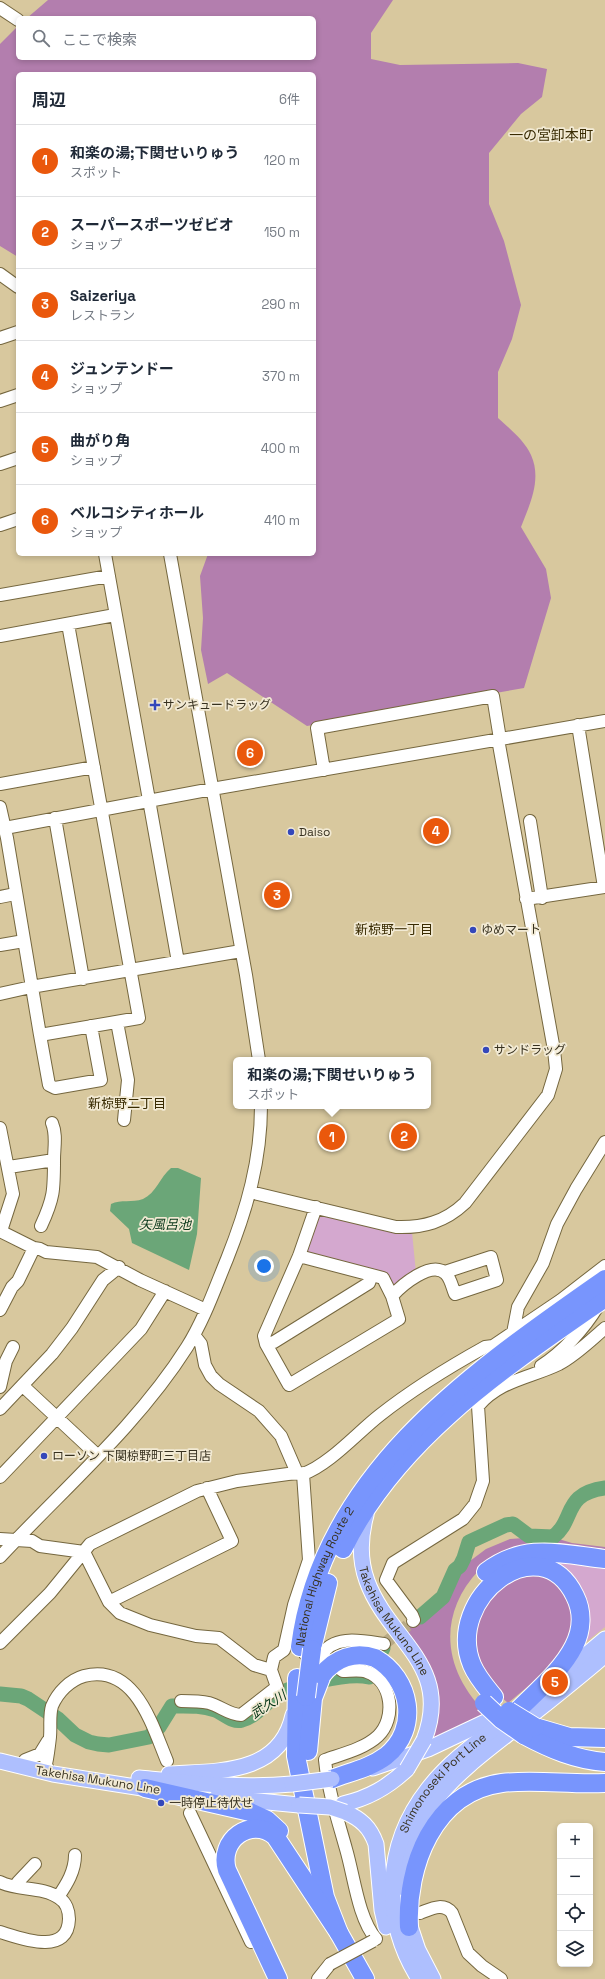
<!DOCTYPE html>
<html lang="ja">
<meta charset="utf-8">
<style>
:root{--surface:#fff;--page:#f2f2f3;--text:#1f2937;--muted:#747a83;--line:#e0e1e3;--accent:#ea580c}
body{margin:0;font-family:"Space Grotesk","Noto Sans JP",sans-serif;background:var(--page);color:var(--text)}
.controls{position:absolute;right:12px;bottom:12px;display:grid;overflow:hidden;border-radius:6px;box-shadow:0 2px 6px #0003}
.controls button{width:36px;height:36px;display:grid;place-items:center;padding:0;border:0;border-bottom:1px solid var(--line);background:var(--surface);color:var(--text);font:20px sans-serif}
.you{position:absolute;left:264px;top:1266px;width:14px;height:14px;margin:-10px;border:3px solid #fff;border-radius:50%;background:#1a73e8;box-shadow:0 0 0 6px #1a73e833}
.badge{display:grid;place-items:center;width:26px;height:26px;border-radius:50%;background:var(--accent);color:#fff;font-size:13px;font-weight:700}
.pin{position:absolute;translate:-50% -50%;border:2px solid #fff;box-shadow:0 1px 4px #0006}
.popup{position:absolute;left:233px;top:1057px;width:198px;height:52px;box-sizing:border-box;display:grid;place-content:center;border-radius:6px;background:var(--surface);filter:drop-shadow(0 1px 3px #0005);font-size:13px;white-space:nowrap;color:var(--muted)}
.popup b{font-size:15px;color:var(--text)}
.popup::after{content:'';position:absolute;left:50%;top:100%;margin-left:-8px;border:8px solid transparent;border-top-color:var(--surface)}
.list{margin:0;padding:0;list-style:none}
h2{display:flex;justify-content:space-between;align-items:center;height:52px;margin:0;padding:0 16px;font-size:17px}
h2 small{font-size:13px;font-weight:400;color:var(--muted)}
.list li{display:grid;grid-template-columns:26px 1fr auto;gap:12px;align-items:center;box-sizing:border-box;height:72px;padding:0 16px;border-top:1px solid var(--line)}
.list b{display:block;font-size:15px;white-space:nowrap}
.list p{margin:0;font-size:13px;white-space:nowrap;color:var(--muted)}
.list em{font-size:13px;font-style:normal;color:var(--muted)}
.icon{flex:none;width:22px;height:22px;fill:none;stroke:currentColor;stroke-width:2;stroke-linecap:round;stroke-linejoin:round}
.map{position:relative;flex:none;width:605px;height:1979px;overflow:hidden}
.search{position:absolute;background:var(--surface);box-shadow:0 2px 6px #0003;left:16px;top:16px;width:300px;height:44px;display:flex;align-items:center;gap:10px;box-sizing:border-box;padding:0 14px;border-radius:6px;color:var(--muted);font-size:15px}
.panel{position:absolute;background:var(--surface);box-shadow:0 2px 6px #0003;left:16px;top:72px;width:300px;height:484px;border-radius:6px}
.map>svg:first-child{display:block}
.green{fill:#d4a8cf}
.forest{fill:#b37eae}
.water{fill:#6ba678}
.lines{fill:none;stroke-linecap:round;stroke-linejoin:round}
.river{stroke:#6ba678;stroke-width:15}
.minor-tunnel{stroke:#b8aa85;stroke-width:12;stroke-dasharray:12 6;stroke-linecap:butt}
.minor-casing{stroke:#75673f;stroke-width:14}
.major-casing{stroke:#fff;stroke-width:17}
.highway-casing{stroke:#fff;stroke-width:20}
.minor{stroke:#fff;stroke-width:12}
.major{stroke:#aebffe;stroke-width:15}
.highway{stroke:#7895fd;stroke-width:18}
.minor-bridge-casing{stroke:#75673f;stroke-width:14;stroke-linecap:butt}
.major-bridge-casing{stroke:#fff;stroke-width:17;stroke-linecap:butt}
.highway-bridge-casing{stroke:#fff;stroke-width:20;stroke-linecap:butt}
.minor-bridge{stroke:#fff;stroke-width:12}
.major-bridge{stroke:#aebffe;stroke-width:15}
.highway-bridge{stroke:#7895fd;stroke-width:18}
.poi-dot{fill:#3447ba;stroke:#f2ead4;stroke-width:1.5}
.labels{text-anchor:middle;stroke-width:3.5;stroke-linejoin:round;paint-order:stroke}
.poi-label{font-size:12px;fill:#37311f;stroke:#f2ead4;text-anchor:start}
.street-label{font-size:12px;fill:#37311f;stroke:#f2ead4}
.neighbourhood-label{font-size:13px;fill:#392b02;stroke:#f2ead4}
.water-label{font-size:13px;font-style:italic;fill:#053416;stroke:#f2ead4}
.quarter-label{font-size:14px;fill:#392b02;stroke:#f2ead4}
</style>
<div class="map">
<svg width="605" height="1979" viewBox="0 0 605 1979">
<rect width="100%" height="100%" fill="#d8c89e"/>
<path class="green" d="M 323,1214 L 412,1232 L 416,1273 L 392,1286 L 309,1254 L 305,1249 L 315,1216 Z
M 513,1560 L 605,1564 L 605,1627 L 581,1646 Z"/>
<path class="forest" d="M 48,0 L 393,0 L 371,33 L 371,59 L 400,65 L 518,63 L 547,69 L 542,97 L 521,114 L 489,153 L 489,204 L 504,241 L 521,305 L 512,339 L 498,372 L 498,418 C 509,428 525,441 531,455 C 542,479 530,504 521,527 L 546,569 L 551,598 L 524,688 L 307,726 L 227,673 L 208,684 L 201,650 L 203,618 L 200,576 L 208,554 L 314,554 L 314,74 L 18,74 L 18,257 L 0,246 L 0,44 L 18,26 L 18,58 L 314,58 L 314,18 L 27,18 Z
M 528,1533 L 554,1536 L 562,1540 L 572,1543 L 605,1547 L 605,1553 L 479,1570 C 435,1617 444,1674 489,1716 L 428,1743 L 434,1728 L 405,1631 L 440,1603 L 455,1576 L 466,1564 L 486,1549 L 510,1539 L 524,1538 Z
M 531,1574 L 552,1579 L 571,1602 L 573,1628 L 560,1656 L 543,1674 L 508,1703 L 493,1690 L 475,1653 L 476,1621 L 497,1587 Z"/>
<path class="water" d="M 171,1168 L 178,1168 L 201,1178 L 197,1234 L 189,1270 L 132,1243 L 129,1229 L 110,1211 L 111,1204 C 121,1199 132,1203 143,1199 C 156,1193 160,1177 171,1168 Z"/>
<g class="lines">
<path class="river" d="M 420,1617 L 443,1597 L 455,1570 L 460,1566 L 464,1558 L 469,1542 L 506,1525 L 513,1524 L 529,1536 L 553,1537 C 576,1519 562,1494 605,1488
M 0,1694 L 21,1696 L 28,1699 L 58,1719 L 75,1735 L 89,1742 L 98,1744 L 109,1745 L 149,1737 L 159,1727 L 172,1706 C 187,1706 201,1705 215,1710 C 224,1713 232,1723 242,1720 C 254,1717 265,1704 274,1697 C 291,1685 349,1672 369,1677 L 383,1648"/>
<path class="minor-tunnel" d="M 384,1644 L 413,1621"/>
<defs>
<path id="minor" d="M 0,8 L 18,20
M 0,274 L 18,287
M 0,338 L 18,332
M 0,401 L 18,395
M 0,464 L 18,458
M 0,525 L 18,519
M 105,554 L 178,962
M 170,554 L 246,975 L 259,1060
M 0,595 L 109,576
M 0,636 L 115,615
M 578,725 L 604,887
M 324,770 L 317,728 L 493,696 L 500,739
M 0,784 L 94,767
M 0,807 L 7,838 L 40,1035 L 139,1018 L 68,624
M 55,818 L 83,979
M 530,821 L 542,898
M 5,828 L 212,789 L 605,721
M 0,897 L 15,894
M 526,899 L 605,887
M 0,945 L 24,941
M 0,994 L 31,987 L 241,951
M 117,1022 L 128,1080 L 124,1120
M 40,1035 L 49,1085 L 55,1088 L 101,1080 L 91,1026
M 0,1128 L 13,1194 L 1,1231
M 9,1167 L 54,1160
M 250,1192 L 396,1227 C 423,1228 445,1222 465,1203 L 548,1095 L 556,1069 L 554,1050 L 498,739
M 41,1226 C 54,1198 54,1190 54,1160 C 54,1147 57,1135 52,1123
M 0,1231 L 34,1248 L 40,1249 L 46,1252 L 97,1257 L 140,1280 L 206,1310
M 299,1256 L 383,1278 L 392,1296 L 399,1319 L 289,1385 L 266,1344 L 264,1336 L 299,1256 L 316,1207
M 392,1296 C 401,1286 432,1259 446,1274 C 451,1279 452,1287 455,1294 L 497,1280 L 491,1257 L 445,1272
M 0,1310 L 12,1287 L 18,1281 L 34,1248
M 513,1333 L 518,1307 L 543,1263 L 557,1224 L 576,1189 L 605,1142
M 194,1335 L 201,1344 L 205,1365 L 211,1376 L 219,1384 L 259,1411 L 281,1436 L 297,1473
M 266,1344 L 274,1342 L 369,1283 L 372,1275
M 541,1366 C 563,1352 584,1329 598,1306
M 23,1386 L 97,1455
M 0,1387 L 6,1361 L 13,1347
M 0,1409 L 52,1354 L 72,1328 L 103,1280 L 119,1267
M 0,1477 L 141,1329 L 165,1291
M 0,1539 L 32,1541 L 40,1546 L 84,1552
M 84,1552 L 109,1602 L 120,1613 L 150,1625 L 196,1636 L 219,1638 L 254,1665 L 271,1670 L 274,1657 L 284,1650 L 294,1605 L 309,1560 L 303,1474
M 0,1557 C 63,1489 137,1426 187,1347 C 204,1320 215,1288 227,1259 C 247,1209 261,1160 261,1106
M 109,1602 L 232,1541 L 207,1488
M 413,1621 L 414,1620 L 412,1615 L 386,1580 L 393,1563 L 463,1519 L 475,1504 L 483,1481 L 478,1406 C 500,1380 530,1378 559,1364 C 576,1355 591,1340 605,1328
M 0,1643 L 50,1593 L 90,1544 L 197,1491 L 237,1481 L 288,1474 L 300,1473 L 303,1474 C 329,1465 358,1432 380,1415 C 413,1389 449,1367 485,1347 L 493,1346 L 561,1300 L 605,1266
M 305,1654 L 323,1657 L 343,1671 C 350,1671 360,1669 367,1672 C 393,1681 396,1719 378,1736 C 364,1749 342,1754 325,1760 C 328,1791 338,1820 346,1849 C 354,1876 358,1918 376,1939
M 321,1656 C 333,1634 363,1641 384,1644
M 181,1701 C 190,1701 200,1701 209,1703 C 220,1706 230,1715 241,1715 L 277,1687 L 271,1670
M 25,1760 L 40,1754 L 48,1741
M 53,1774 L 48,1770 L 46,1764 C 48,1755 49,1746 50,1737 C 51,1726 49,1716 52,1706 C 58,1692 70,1680 84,1676 C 135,1663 152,1725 167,1761
M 190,1813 L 251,1942
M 0,1882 C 17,1891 43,1886 59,1898 C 66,1902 69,1911 69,1919 C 68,1957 20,1938 0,1932
M 16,1886 L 18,1882 L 35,1864
M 58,1897 C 67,1884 75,1871 75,1855
M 420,1913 C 431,1909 443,1902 452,1913 L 468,1953 L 482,1966 L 501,1979
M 318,1979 L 330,1964"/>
<g id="major">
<path id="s1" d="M 366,1515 C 360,1537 359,1559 367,1581 C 389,1641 453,1665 424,1740"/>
<path d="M 555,1681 L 605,1639"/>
<path d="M 0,1761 L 53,1774 L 155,1790"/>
<path d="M 373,1768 L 428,1749 L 498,1716"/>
<path d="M 169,1774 C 218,1771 280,1775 293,1715"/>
<path d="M 139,1778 C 190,1783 241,1789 292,1784"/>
<path d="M 217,1797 L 299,1805"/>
<path d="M 343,1804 C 369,1798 388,1787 407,1769"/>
<path d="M 345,1812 C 361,1819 370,1827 376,1844 L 382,1910 L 386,1927"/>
<path d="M 405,1889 C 404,1812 459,1772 513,1730 C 544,1705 575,1681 605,1655"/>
<path d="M 407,1917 L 418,1950 L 433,1979"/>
<path id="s2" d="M 419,1979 C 381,1919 384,1845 428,1789 C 451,1759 484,1737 513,1714"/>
</g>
<g id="highway">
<path d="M 343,1549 C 398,1437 506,1367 605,1298"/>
<path d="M 486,1572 C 525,1542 561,1554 605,1559"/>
<path d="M 313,1644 L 328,1583"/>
<path id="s3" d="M 300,1647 C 322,1473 474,1371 605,1279"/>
<path d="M 297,1678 L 296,1756 L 325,1897 L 339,1933 L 365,1979"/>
<path d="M 494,1697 C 486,1687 477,1677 472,1665 C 444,1598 540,1524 575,1596 C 583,1612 582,1630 574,1646 C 562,1670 538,1690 519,1709"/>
<path d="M 535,1727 L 569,1737 L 605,1738"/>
<path d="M 524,1735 C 550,1749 576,1760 605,1762"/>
<path d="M 308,1751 L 313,1698 L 322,1675"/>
<path d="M 332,1779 C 350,1772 370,1768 386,1756 C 420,1729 411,1678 375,1658"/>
<path d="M 145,1788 L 250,1812 L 267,1820 L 279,1831"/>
<path d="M 409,1927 C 406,1867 433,1792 502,1783 C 536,1779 571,1785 605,1783"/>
<path d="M 278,1979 L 227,1870 C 218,1840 251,1816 275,1836 L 339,1933"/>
</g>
</defs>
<use href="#minor" class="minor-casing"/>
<use href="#major" class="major-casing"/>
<use href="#highway" class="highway-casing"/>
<use href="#minor" class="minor"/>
<use href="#major" class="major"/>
<use href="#highway" class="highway"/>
<defs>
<path id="minor-bridge" d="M 330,1964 L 373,1941"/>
<path id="major-bridge" d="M 407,1769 L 424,1740
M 292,1784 L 332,1779
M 299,1805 L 330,1807 L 345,1812"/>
<path id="highway-bridge" d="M 322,1675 C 335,1658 355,1651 375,1658
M 306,1697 L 312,1649
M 484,1703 L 501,1719 L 524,1735
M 509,1711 L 535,1727"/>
</defs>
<use href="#minor-bridge" class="minor-bridge-casing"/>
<use href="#major-bridge" class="major-bridge-casing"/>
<use href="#highway-bridge" class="highway-bridge-casing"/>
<use href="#minor-bridge" class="minor-bridge"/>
<use href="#major-bridge" class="major-bridge"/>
<use href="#highway-bridge" class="highway-bridge"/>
</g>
<g class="poi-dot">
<path d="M153 699h4v4h4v4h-4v4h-4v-4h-4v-4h4z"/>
<circle cx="291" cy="832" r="4"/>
<circle cx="473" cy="930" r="4"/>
<circle cx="486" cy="1050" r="4"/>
<circle cx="44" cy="1456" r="4"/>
<circle cx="161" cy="1803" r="4"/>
</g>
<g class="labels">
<g class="poi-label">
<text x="163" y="709">サンキュードラッグ</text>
<text x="299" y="836">Daiso</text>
<text x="481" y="934">ゆめマート</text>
<text x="494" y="1054">サンドラッグ</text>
<text x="52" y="1460">ローソン 下関椋野町三丁目店</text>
<text x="169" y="1807">一時停止待伏せ</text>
</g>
<g class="street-label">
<text dy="4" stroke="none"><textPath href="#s3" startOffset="75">National Highway Route 2</textPath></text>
<text dy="4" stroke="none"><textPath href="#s1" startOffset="115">Takehisa Mukuno Line</textPath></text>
<text transform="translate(98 1780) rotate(9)" y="4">Takehisa Mukuno Line</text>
<text dy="4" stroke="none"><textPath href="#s2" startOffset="217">Shimonoseki Port Line</textPath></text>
</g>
<g class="neighbourhood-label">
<text x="394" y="934">新椋野一丁目</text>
<text x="127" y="1108">新椋野二丁目</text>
</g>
<g class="water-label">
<text x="165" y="1229">矢風呂池</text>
<text transform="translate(268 1704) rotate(-33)" y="5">武久川</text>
</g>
<g class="quarter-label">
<text x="551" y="140">一の宮卸本町</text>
</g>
</g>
</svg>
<div class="controls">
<button>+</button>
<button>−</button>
<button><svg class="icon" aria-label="locate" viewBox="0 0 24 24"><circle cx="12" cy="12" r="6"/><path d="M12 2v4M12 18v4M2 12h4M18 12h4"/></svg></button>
<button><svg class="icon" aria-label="layers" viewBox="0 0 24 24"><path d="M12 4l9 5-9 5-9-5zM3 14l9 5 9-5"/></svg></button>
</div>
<div class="you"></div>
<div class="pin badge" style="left:332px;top:1137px">1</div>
<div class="popup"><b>和楽の湯;下関せいりゅう</b>スポット</div>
<div class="pin badge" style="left:404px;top:1136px">2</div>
<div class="pin badge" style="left:277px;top:895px">3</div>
<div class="pin badge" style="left:436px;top:831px">4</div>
<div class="pin badge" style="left:555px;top:1682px">5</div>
<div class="pin badge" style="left:250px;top:753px">6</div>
<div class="search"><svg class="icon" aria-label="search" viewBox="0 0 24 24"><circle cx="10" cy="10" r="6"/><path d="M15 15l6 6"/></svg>ここで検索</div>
<section class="panel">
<h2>周辺<small>6件</small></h2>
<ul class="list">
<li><span class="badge">1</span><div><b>和楽の湯;下関せいりゅう</b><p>スポット</p></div><em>120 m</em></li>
<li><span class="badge">2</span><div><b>スーパースポーツゼビオ</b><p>ショップ</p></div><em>150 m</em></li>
<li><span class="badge">3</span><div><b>Saizeriya</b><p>レストラン</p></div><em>290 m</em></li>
<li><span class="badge">4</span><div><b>ジュンテンドー</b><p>ショップ</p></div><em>370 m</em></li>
<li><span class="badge">5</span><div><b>曲がり角</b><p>ショップ</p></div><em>400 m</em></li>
<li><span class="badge">6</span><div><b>ベルコシティホール</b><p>ショップ</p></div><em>410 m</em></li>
</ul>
</section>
</div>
